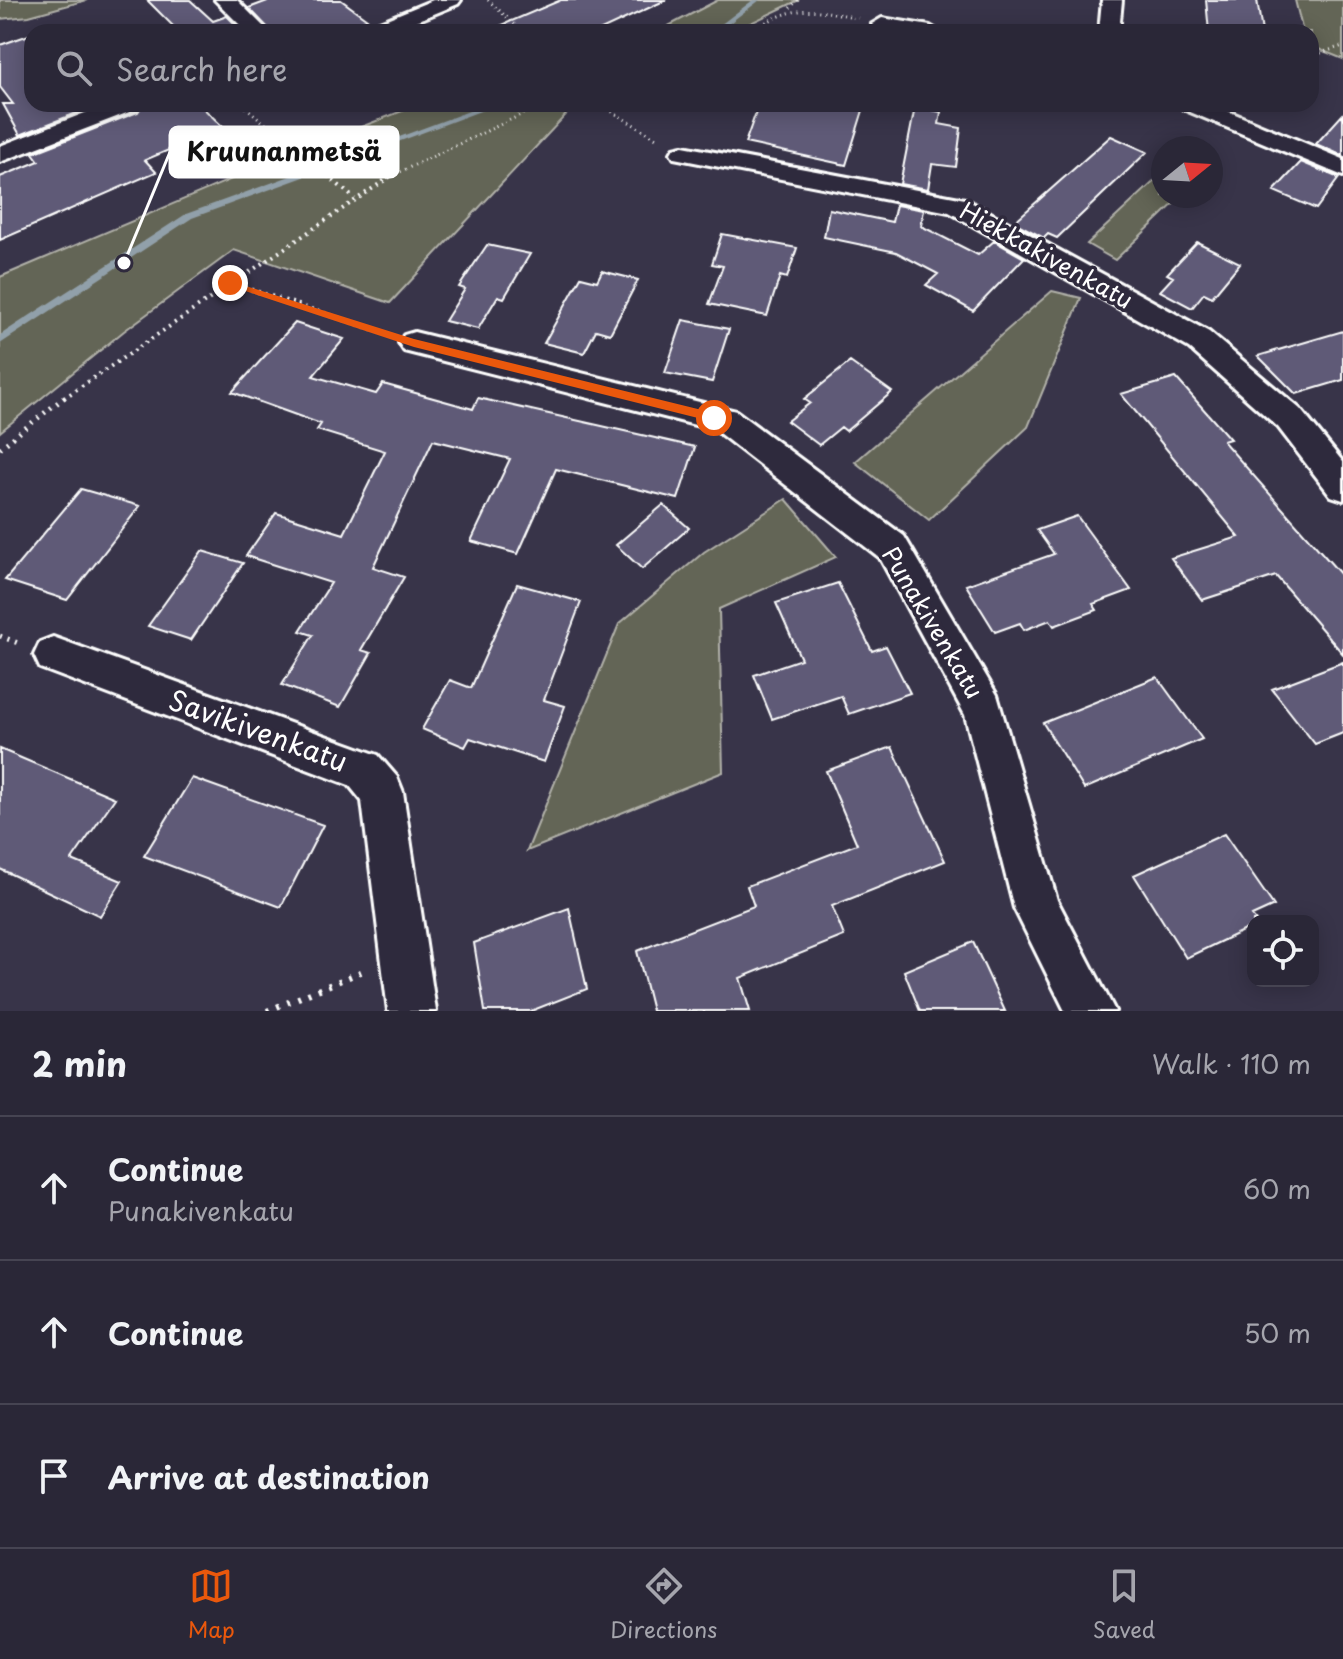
<!DOCTYPE html>
<meta charset="utf-8">
<style>
:root{--surface:#2a2737;--page:#363342;--text:#f1f3f6;--muted:#a5a5ad;--line:#464452;--accent:#ea580c}
body{margin:0;font-family:"Playpen Sans",sans-serif;background:var(--page);color:var(--text)}
.controls{position:absolute;right:24px;bottom:24px;display:grid;overflow:hidden;border-radius:16px;box-shadow:0 4px 20px #0003}
.controls button{width:72px;height:72px;display:grid;place-items:center;padding:0;border:0;border-bottom:2px solid var(--line);background:var(--surface);color:var(--text);font:40px sans-serif}
.compass{position:absolute;left:1151px;top:136px;width:72px;height:72px;border-radius:50%;background:var(--surface);box-shadow:0 4px 20px #0003;rotate:72deg}
.stop{position:absolute;width:24px;height:24px;margin:-18px;border:6px solid #ea580c;border-radius:50%;background:#fff}
.stop.end{background:#ea580c;border-color:#fff;box-shadow:0 2px 8px #0008}
.list{margin:0;padding:0;list-style:none}
h2{display:flex;justify-content:space-between;align-items:center;height:104px;margin:0;padding:0 32px;font-size:34px}
h2 small{font-size:26px;font-weight:400;color:var(--muted)}
.list li{display:grid;grid-template-columns:52px 1fr auto;gap:24px;align-items:center;box-sizing:border-box;height:144px;padding:0 32px;border-top:2px solid var(--line)}
.list b{display:block;font-size:30px;white-space:nowrap}
.list p{margin:0;font-size:26px;white-space:nowrap;color:var(--muted)}
.list em{font-size:26px;font-style:normal;color:var(--muted)}
.icon{flex:none;width:44px;height:44px;fill:none;stroke:currentColor;stroke-width:2;stroke-linecap:round;stroke-linejoin:round}
.map{position:relative;flex:none;width:1343px;height:1011px;overflow:hidden}
.search{position:absolute;background:var(--surface);box-shadow:0 4px 20px #0003;left:24px;right:24px;top:24px;height:88px;display:flex;align-items:center;gap:20px;box-sizing:border-box;padding:0 28px;border-radius:24px;color:var(--muted);font-size:30px}
.sheet{height:536px;background:var(--surface)}
nav{display:flex;justify-content:space-around;align-items:center;box-sizing:border-box;height:112px;border-top:2px solid var(--line);background:var(--surface);font-size:22px;color:var(--muted)}
nav a{display:grid;justify-items:center;gap:4px}
nav .on{color:var(--accent)}
.map>svg:first-child{display:block}
.green{fill:#646556;stroke:#b2b2aa;stroke-width:2}
.lines{fill:none;stroke-linecap:round;stroke-linejoin:round}
.stream{fill:#91a0aa;fill-rule:evenodd}
.building{fill:#5e5a77;stroke:#fff;stroke-width:2}
.minor-casing{stroke:#fff;stroke-width:6}
.path-far3{stroke:#fff;stroke-width:3;stroke-dasharray:1 4;stroke-linecap:butt}
.path-far2{stroke:#fff;stroke-width:4;stroke-dasharray:2 5;stroke-linecap:butt}
.path-far1{stroke:#fff;stroke-width:5;stroke-dasharray:2 6;stroke-linecap:butt}
.path{stroke:#fff;stroke-width:6;stroke-dasharray:3 8;stroke-linecap:butt}
.minor{fill:#2f2a3d;fill-rule:evenodd}
.route{fill:#ea580c}
.labels{text-anchor:middle;stroke-width:7;stroke-linejoin:round;paint-order:stroke}
.street-label{font-size:24px;fill:#fff;stroke:#2f2a3d}
.near-street-label{font-size:28px;fill:#fff;stroke:#2f2a3d}
.leader{fill:none;stroke:#fff;stroke-width:3}
.callout-dot{fill:#fff;stroke:#2f2a3d;stroke-width:3}
.callout{fill:#fff;stroke:#fff;stroke-width:3}
.callout-label{font-size:26px;text-anchor:middle;font-weight:bold;fill:#111}
</style>
<div class="map">
<svg width="1343" height="1011" viewBox="0 0 1343 1011">
<rect width="100%" height="100%" fill="#383449"/>
<filter id="ink" filterUnits="userSpaceOnUse"><feTurbulence type="fractalNoise" baseFrequency=".0125" numOctaves="2"/><feDisplacementMap in="SourceGraphic" scale="16" xChannelSelector="R" yChannelSelector="G"/><feConvolveMatrix kernelMatrix="1 2 1 2 8 2 1 2 1" color-interpolation-filters="sRGB"/></filter>
<g filter="url(#ink)">
<path class="green" d="M 0,0 L 87,0 L 29,16 L 0,19 Z
M 718,0 L 799,0 L 732,32 L 657,32 Z
M 1295,0 L 1343,0 L 1343,59 L 1311,46 L 1311,32 L 1303,32 Z
M 420,104 L 576,104 L 390,303 L 234,250 L 124,331 L 0,432 L 0,277 L 284,157 Z
M 1163,173 L 1163,196 L 1182,196 L 1115,260 L 1087,244 Z
M 1052,291 L 1081,298 L 1028,427 L 929,520 L 855,462 Z
M 786,499 L 836,557 L 719,609 L 723,772 L 527,851 L 619,624 L 704,552 Z"/>
<g class="lines">
<path class="stream" d="M 753,0 L 760,0 L 718,32 L 711,32 Z
M 488,104 L 499,104 L 339,164 L 333,164 L 332,162 Z
M 301,172 L 304,173 L 304,177 L 192,218 L 0,344 L 0,335 L 186,214 Z"/>
</g>
<path class="building" d="M 147,0 L 190,0 L 213,21 L 227,16 L 243,32 L 179,32 Z
M 270,0 L 341,0 L 367,19 L 335,32 L 272,32 L 249,8 Z
M 561,0 L 666,0 L 597,32 L 486,32 Z
M 1206,0 L 1257,0 L 1262,32 L 1209,32 Z
M 32,34 L 32,104 L 100,104 L 20,135 L 3,104 L 13,104 L 0,87 L 0,45 Z
M 143,104 L 199,104 L 223,127 L 145,160 L 156,172 L 0,240 L 0,177 L 39,161 L 33,153 L 138,112 Z
M 759,104 L 865,104 L 846,165 L 745,143 Z
M 915,107 L 941,112 L 939,124 L 961,128 L 956,167 L 932,164 L 928,189 L 900,184 Z
M 1343,114 L 1343,156 L 1316,144 Z
M 1111,136 L 1147,152 L 1057,238 L 1048,234 L 1044,238 L 1014,222 Z
M 1301,162 L 1339,178 L 1316,209 L 1274,191 Z
M 896,205 L 924,210 L 921,226 L 978,255 L 994,241 L 1024,258 L 973,311 L 926,285 L 938,274 L 896,252 L 824,237 L 829,209 L 892,222 Z
M 722,234 L 797,248 L 787,278 L 780,276 L 767,316 L 709,304 L 723,266 L 712,264 Z
M 1197,242 L 1240,263 L 1212,297 L 1204,293 L 1192,308 L 1160,291 L 1173,277 L 1167,274 Z
M 487,245 L 530,254 L 504,298 L 498,296 L 478,329 L 445,321 L 465,289 L 459,287 Z
M 602,271 L 638,280 L 610,334 L 596,330 L 584,353 L 544,343 L 581,277 L 597,281 Z
M 683,320 L 729,329 L 712,382 L 665,373 Z
M 295,323 L 344,339 L 313,376 L 376,394 L 383,384 L 473,409 L 478,398 L 695,447 L 678,499 L 556,469 L 518,554 L 471,541 L 510,459 L 433,440 L 373,567 L 404,577 L 361,650 L 371,653 L 340,707 L 282,685 L 313,635 L 300,631 L 331,583 L 246,556 L 276,513 L 344,534 L 385,451 L 317,430 L 321,424 L 232,392 Z
M 1343,331 L 1343,380 L 1296,394 L 1258,356 Z
M 850,362 L 892,392 L 846,431 L 841,427 L 819,445 L 787,421 L 810,403 L 804,399 Z
M 1176,378 L 1230,439 L 1223,441 L 1343,577 L 1343,654 L 1276,576 L 1202,600 L 1171,558 L 1239,537 L 1121,394 Z
M 81,489 L 140,506 L 67,600 L 5,580 Z
M 663,505 L 689,528 L 642,569 L 616,545 Z
M 1077,516 L 1131,590 L 1093,604 L 1097,610 L 1054,626 L 1050,620 L 1024,630 L 1020,623 L 995,632 L 966,585 L 1054,554 L 1037,530 Z
M 202,551 L 243,563 L 191,640 L 148,626 Z
M 838,583 L 872,651 L 886,646 L 910,693 L 849,714 L 841,696 L 772,719 L 754,675 L 801,659 L 776,603 Z
M 517,584 L 581,602 L 544,700 L 565,706 L 544,762 L 470,738 L 465,747 L 422,729 L 450,680 L 471,688 Z
M 1343,662 L 1343,733 L 1315,744 L 1272,689 Z
M 1157,677 L 1202,739 L 1084,789 L 1043,723 Z
M 892,747 L 945,861 L 832,906 L 844,936 L 740,978 L 750,1011 L 652,1011 L 637,951 L 754,906 L 747,886 L 857,844 L 826,771 Z
M 0,749 L 115,798 L 72,860 L 122,881 L 100,916 L 0,869 Z
M 192,778 L 323,825 L 281,907 L 144,856 Z
M 1224,834 L 1274,906 L 1252,916 L 1256,921 L 1253,921 L 1253,926 L 1186,958 L 1134,875 Z
M 569,908 L 587,989 L 531,1011 L 485,1011 L 474,943 Z
M 973,942 L 1005,1011 L 920,1011 L 904,971 Z"/>
<g class="lines">
<defs>
<path id="minor" d="M 215,0 L 237,0 L 269,32 L 247,32 Z
M 433,0 L 461,0 L 458,4 L 390,32 L 362,32 L 365,28 Z
M 1102,0 L 1122,0 L 1119,32 L 1099,32 Z
M 882,18 L 930,26 L 940,32 L 893,32 L 875,28 L 872,24 Z
M 108,104 L 140,104 L 137,109 L 0,162 L 0,146 Z
M 1180,104 L 1211,104 L 1343,159 L 1343,176 L 1183,109 Z
M 683,146 L 965,199 L 1209,332 L 1300,409 L 1343,462 L 1343,500 L 1331,496 L 1278,427 L 1189,348 L 949,212 L 674,158 L 671,153 L 674,148 Z
M 414,332 L 736,411 L 904,536 L 997,695 L 1057,900 L 1115,1011 L 1065,1011 L 1014,908 L 965,715 L 880,558 L 715,430 L 404,351 L 399,343 L 404,335 Z
M 53,637 L 378,755 L 397,777 L 403,792 L 436,1011 L 388,1011 L 362,801 L 349,785 L 40,668 L 34,655 L 40,642 Z"/>
</defs>
<use href="#minor" class="minor-casing"/>
<path class="path-far3" d="M 488,0 L 523,32
M 790,8 L 798,0
M 748,32 C 795,5 806,7 858,18
M 1311,56 L 1343,46
M 242,104 L 330,178
M 599,104 L 658,139
M 387,178 L 544,104"/>
<path class="path-far2" d="M 328,176 L 355,199
M 231,283 L 385,333
M 64,398 L 391,176"/>
<path class="path-far1" d="M 0,448 L 66,396
M 0,636 L 18,643"/>
<path class="path" d="M 267,1011 L 363,971"/>
<use href="#minor" class="minor"/>
</g>
</g>
<path class="route" d="M 227,280 L 414,339 L 714,413 L 720,418 L 714,422 L 414,347 L 227,285 Z"/>
<g class="labels">
<g class="street-label">
<text transform="translate(1046 256) rotate(29)" y="8">Hiekkakivenkatu</text>
<text transform="translate(932 623) rotate(59)" y="8">Punakivenkatu</text>
</g>
<g class="near-street-label">
<text transform="translate(258 731) rotate(20)" y="10">Savikivenkatu</text>
</g>
</g>
<path class="leader" d="M124 263L170 152"/>
<circle class="callout-dot" cx="124" cy="263" r="8"/>
<rect class="callout" x="170" y="127" width="228" height="50" rx="8"/>
<g class="callout-label">
<text x="284" y="161">Kruunanmetsä</text>
</g>
</svg>
<div class="controls">
<button><svg class="icon" aria-label="locate" viewBox="0 0 24 24"><circle cx="12" cy="12" r="6"/><path d="M12 2v4M12 18v4M2 12h4M18 12h4"/></svg></button>
</div>
<svg class="compass" viewBox="-18 -18 36 36"><path d="M0-13l5 13h-10z" fill="#e53935"/><path d="M0 13l5-13h-10z" fill="#a5a5ad"/></svg>
<div class="stop" style="left:714px;top:418px"></div>
<div class="stop end" style="left:230px;top:283px"></div>
<div class="search"><svg class="icon" aria-label="search" viewBox="0 0 24 24"><circle cx="10" cy="10" r="6"/><path d="M15 15l6 6"/></svg>Search here</div>
</div>
<section class="sheet">
<h2>2 min<small>Walk · 110 m</small></h2>
<ul class="list">
<li><svg class="icon" aria-label="ahead" viewBox="0 0 24 24"><path d="M12 20V5M6 11l6-6 6 6"/></svg><div><b>Continue</b><p>Punakivenkatu</p></div><em>60 m</em></li>
<li><svg class="icon" aria-label="ahead" viewBox="0 0 24 24"><path d="M12 20V5M6 11l6-6 6 6"/></svg><div><b>Continue</b></div><em>50 m</em></li>
<li><svg class="icon" aria-label="arrive" viewBox="0 0 24 24"><path d="M6 21V4h12l-3 4 3 4H6"/></svg><div><b>Arrive at destination</b></div></li>
</ul>
</section>
<nav>
<a class="on"><svg class="icon" aria-label="map" viewBox="0 0 24 24"><path d="M3 6l6-2 6 2 6-2v14l-6 2-6-2-6 2zM9 4v14M15 6v14"/></svg>Map</a>
<a><svg class="icon" aria-label="directions" viewBox="0 0 24 24"><path d="M12 3l9 9-9 9-9-9zM9 14v-3h6M13 9l2 2-2 2"/></svg>Directions</a>
<a><svg class="icon" aria-label="saved" viewBox="0 0 24 24"><path d="M7 4h10v16l-5-4-5 4z"/></svg>Saved</a>
</nav>
